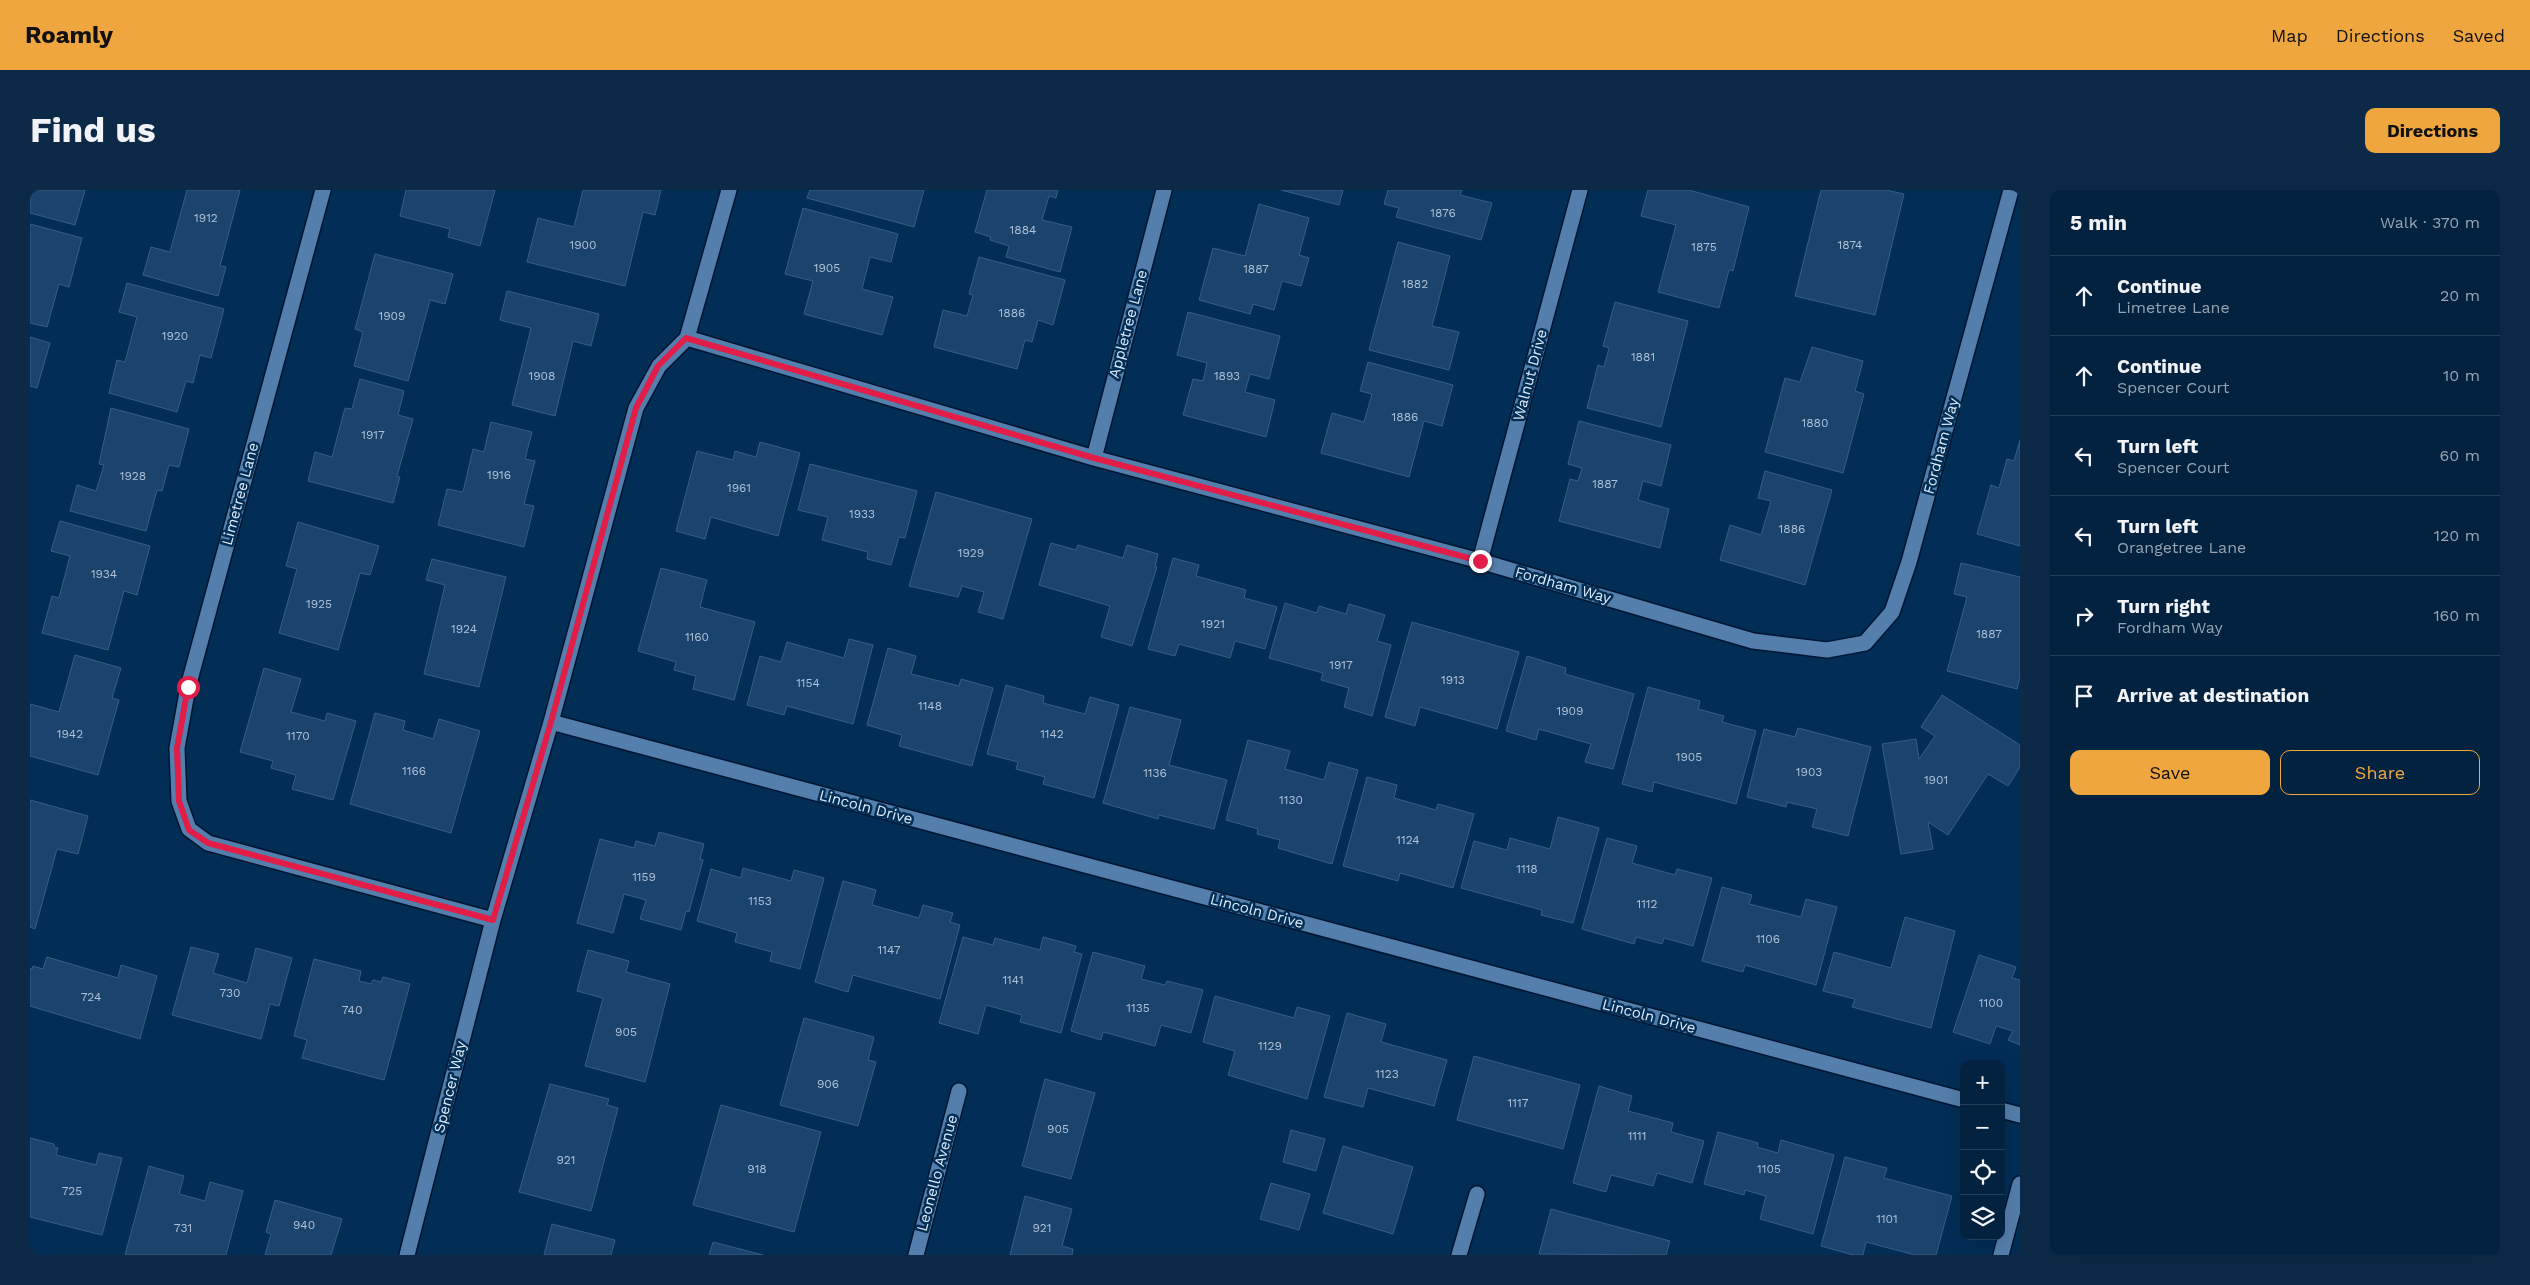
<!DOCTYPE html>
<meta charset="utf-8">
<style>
:root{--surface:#022240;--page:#0c2a47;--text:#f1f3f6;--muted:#96a4b1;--line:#233f59;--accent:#f0a63e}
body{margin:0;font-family:"Work Sans",sans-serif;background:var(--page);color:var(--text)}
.controls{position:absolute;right:15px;bottom:15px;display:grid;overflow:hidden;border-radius:10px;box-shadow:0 5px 20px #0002}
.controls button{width:45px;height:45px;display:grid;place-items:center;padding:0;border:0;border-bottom:1px solid var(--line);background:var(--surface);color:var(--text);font:25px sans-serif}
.stop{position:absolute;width:15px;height:15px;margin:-11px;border:4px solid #e11d48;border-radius:50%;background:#fff}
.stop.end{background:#e11d48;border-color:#fff;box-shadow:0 1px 5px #0008}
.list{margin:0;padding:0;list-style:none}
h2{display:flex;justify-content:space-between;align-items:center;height:65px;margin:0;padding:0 20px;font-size:21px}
h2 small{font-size:16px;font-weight:400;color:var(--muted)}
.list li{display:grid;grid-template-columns:32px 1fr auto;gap:15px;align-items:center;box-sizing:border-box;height:80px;padding:0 20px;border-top:1px solid var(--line)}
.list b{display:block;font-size:19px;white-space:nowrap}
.list p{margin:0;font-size:16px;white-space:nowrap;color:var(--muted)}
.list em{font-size:16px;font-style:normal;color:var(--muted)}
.actions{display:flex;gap:10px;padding:15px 20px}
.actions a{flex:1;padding:11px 0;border:1px solid var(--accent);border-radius:10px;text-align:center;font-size:18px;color:var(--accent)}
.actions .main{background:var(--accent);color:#111}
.icon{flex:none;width:28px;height:28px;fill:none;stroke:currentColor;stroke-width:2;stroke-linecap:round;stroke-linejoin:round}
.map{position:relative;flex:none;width:1990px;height:1065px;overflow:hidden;border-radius:10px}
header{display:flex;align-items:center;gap:30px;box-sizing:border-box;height:70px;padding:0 25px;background:var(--accent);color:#111}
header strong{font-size:24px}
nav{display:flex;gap:28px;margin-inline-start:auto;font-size:18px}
.intro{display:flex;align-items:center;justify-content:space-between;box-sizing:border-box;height:120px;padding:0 30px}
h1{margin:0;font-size:35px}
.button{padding:12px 22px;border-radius:10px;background:var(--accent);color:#111;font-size:18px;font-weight:700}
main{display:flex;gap:30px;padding:0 30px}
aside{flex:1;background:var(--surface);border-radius:10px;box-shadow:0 5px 20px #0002}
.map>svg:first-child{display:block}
.building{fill:#1b446d;stroke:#355e89}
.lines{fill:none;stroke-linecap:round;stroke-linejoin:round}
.minor-casing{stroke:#001532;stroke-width:18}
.minor{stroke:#547eab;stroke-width:15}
.route{stroke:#e11d48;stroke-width:6}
.labels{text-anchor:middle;stroke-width:5;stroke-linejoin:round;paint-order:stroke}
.number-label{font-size:12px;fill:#adc1d8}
.street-label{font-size:15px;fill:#deebfb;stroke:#022d55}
</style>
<header>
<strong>Roamly</strong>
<nav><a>Map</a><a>Directions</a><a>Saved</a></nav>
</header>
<div class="intro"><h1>Find us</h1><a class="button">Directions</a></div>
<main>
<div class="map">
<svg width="1990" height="1065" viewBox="0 0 1990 1065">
<rect width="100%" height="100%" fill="#022d55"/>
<path class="building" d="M 0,0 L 55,0 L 45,35 L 0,23 Z
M 157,0 L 210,0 L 190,76 L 196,77 L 188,106 L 113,85 L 121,57 L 140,62 Z
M 376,0 L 465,0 L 450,56 L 418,47 L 420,39 L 370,26 Z
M 553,0 L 631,0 L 625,25 L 613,22 L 595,96 L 497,72 L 508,28 L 544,37 Z
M 780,0 L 894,0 L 884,37 L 777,8 Z
M 957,0 L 1028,0 L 1026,8 L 1019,6 L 1012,30 L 1042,37 L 1030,82 L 976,67 L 979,56 L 960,50 L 961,47 L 945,42 Z
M 1251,0 L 1313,0 L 1309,15 Z
M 1358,0 L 1432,0 L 1430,5 L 1462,13 L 1451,50 L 1366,27 L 1369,18 L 1354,14 Z
M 1618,0 L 1659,0 L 1719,17 L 1703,81 L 1699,80 L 1689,118 L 1628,102 L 1646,35 L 1611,26 Z
M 1791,0 L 1856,0 L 1874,4 L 1845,125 L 1765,106 Z
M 1229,14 L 1279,28 L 1269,65 L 1279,68 L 1271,96 L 1252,91 L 1244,120 L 1223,114 L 1220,124 L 1169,110 L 1183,58 L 1215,66 Z
M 773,18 L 868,44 L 861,72 L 840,67 L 832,99 L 863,107 L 852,145 L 774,124 L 783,91 L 755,84 Z
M 0,34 L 52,48 L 39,97 L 29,94 L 17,137 L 0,133 Z
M 1368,52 L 1420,66 L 1402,136 L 1429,142 L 1419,180 L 1339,160 Z
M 345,64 L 423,84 L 415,114 L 400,110 L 378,191 L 324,176 L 333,142 L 325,139 Z
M 949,67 L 1035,90 L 1023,135 L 1008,130 L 1002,152 L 995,150 L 987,179 L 904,157 L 913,120 L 937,126 L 943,105 L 939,104 Z
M 97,93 L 194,119 L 181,168 L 170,165 L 163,193 L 156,191 L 147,222 L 79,203 L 87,170 L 95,172 L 107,127 L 89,122 Z
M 477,101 L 569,124 L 561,156 L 543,151 L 525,226 L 482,215 L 501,138 L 470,130 Z
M 1585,112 L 1658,131 L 1631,237 L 1557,218 L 1568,175 L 1574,177 L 1579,158 L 1573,156 Z
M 1158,122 L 1250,146 L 1239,189 L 1220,184 L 1215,202 L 1245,210 L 1236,247 L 1153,225 L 1163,189 L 1173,191 L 1177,173 L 1147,165 Z
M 0,147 L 20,153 L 7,198 L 0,196 Z
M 1782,157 L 1833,171 L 1825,201 L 1834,204 L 1813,283 L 1735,262 L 1755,188 L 1770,192 Z
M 1338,172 L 1423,195 L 1412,236 L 1394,231 L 1379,287 L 1291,263 L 1302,223 L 1334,232 L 1342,204 L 1330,201 Z
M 330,189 L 374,201 L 368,225 L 383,229 L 367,286 L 370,287 L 363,313 L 278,291 L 285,262 L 302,267 L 315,218 L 322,219 Z
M 81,218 L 159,239 L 149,277 L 139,275 L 132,301 L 127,300 L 116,341 L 40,321 L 47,295 L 66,301 L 74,275 L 69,274 Z
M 1549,231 L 1641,255 L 1631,296 L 1613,291 L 1608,310 L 1639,319 L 1630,358 L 1529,331 L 1540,289 L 1548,291 L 1552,278 L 1538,274 Z
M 461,232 L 502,242 L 495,269 L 505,271 L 494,314 L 504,316 L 494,357 L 408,335 L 417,299 L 433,302 L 443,259 L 454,262 Z
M 1990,250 L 1990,356 L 1947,344 L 1961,295 L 1969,298 L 1977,269 L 1984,271 Z
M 730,252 L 770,263 L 748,346 L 681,327 L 675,349 L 646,341 L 667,261 L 703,270 L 705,261 L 726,267 Z
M 780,274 L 887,301 L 875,348 L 869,347 L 861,375 L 837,369 L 838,362 L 792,350 L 798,327 L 768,320 Z
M 1735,281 L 1802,300 L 1775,395 L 1690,370 L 1700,335 L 1731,345 L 1741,311 L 1728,308 Z
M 906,302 L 1002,329 L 973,429 L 948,422 L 954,402 L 932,396 L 928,407 L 879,396 Z
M 30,331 L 120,356 L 107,405 L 94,401 L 78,460 L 12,443 L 22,406 L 29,408 L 40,366 L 21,361 Z
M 268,332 L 349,356 L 340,385 L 330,383 L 308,460 L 249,443 L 267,379 L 256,376 Z
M 1021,353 L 1046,360 L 1048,355 L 1093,368 L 1097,355 L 1128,364 L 1125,377 L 1127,377 L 1102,456 L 1071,447 L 1080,416 L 1009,395 Z
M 1143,368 L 1169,375 L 1166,386 L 1216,400 L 1214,408 L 1247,417 L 1235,459 L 1205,451 L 1200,468 L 1149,454 L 1145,466 L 1118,459 Z
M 402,369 L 476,387 L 449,497 L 394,484 L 415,395 L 396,390 Z
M 1931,373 L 1990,387 L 1990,487 L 1987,499 L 1917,481 L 1937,407 L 1924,404 Z
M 631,378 L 677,390 L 670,417 L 725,432 L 704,510 L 663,499 L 666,486 L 644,480 L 646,472 L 608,461 Z
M 1255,413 L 1287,423 L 1289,416 L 1316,424 L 1319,414 L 1355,425 L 1347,451 L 1361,455 L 1342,526 L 1314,517 L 1319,498 L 1291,490 L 1293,483 L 1239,468 Z
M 1382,432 L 1489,462 L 1467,539 L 1390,517 L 1385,536 L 1355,527 Z
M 819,449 L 843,455 L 823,534 L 757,516 L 754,525 L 717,515 L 730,466 L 751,472 L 757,452 L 814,468 Z
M 858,458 L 886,466 L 881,484 L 929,496 L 931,489 L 963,498 L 942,576 L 869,556 L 872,545 L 837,535 Z
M 45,465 L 91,478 L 82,508 L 89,510 L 68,585 L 0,566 L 0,514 L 29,522 Z
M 1497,466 L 1536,478 L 1535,484 L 1604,504 L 1583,579 L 1555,572 L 1561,554 L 1509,539 L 1506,550 L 1476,541 Z
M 234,478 L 271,489 L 261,522 L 295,531 L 297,523 L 326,531 L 303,610 L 262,599 L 266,585 L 241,578 L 243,571 L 210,562 Z
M 976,495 L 1014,506 L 1013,513 L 1055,524 L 1060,507 L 1089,515 L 1064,608 L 1013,594 L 1015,587 L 986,579 L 988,572 L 957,564 Z
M 1618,497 L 1670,511 L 1668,519 L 1694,526 L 1692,532 L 1726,541 L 1706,614 L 1624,592 L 1622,602 L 1592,594 Z
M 1912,505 L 1990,555 L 1990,577 L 1978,596 L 1958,584 L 1918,645 L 1898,632 L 1903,659 L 1871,664 L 1852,554 L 1886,549 L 1889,569 L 1905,546 L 1891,537 Z
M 1100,517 L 1151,530 L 1139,575 L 1197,590 L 1184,639 L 1129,625 L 1128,629 L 1073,613 Z
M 345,523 L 375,531 L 373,540 L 403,549 L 409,529 L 450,541 L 421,643 L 320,614 Z
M 1768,538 L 1841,557 L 1818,646 L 1782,637 L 1787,619 L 1757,612 L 1756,617 L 1717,607 L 1734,539 L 1765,547 Z
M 1218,550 L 1260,561 L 1255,579 L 1294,590 L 1299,572 L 1328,580 L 1302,674 L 1248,658 L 1250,650 L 1227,644 L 1228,639 L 1196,630 Z
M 1337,587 L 1367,595 L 1364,608 L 1406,620 L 1408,614 L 1444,624 L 1423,698 L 1370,683 L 1368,691 L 1313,676 Z
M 0,610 L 58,626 L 48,664 L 27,659 L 5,739 L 0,737 Z
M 1528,627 L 1569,638 L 1543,733 L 1511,725 L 1512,720 L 1431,698 L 1444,651 L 1477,660 L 1480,648 L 1520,659 Z
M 629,642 L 674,654 L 670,669 L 673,670 L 659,722 L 656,721 L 651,740 L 610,729 L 616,710 L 594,704 L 583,743 L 547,733 L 570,649 L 604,658 L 606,651 L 625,656 Z
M 1577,648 L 1607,656 L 1602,673 L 1645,685 L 1647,679 L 1682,688 L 1663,756 L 1634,748 L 1632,754 L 1606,747 L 1604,754 L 1552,739 Z
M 713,678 L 761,691 L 764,680 L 794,688 L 770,779 L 740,771 L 742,762 L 705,752 L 707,743 L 667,731 L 681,679 L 711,688 Z
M 813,691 L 846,700 L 842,715 L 889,728 L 893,715 L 923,723 L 920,732 L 930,735 L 910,809 L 823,785 L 818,802 L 785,792 Z
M 1692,697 L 1722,705 L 1719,714 L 1771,727 L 1776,709 L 1807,717 L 1786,795 L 1715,775 L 1713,782 L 1672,771 Z
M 1875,727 L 1925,741 L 1901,838 L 1822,817 L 1825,809 L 1793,801 L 1804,762 L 1861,778 Z
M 933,747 L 963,755 L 965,748 L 1010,760 L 1013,747 L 1046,756 L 1044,762 L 1052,764 L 1031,843 L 990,832 L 992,825 L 956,815 L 948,844 L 909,833 Z
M 161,757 L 189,764 L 183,783 L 217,793 L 226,758 L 262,768 L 249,816 L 240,814 L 231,849 L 142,825 Z
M 558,760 L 599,771 L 596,782 L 640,794 L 615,892 L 555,876 L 573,808 L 547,801 Z
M 1063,762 L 1115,776 L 1111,789 L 1135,795 L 1137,791 L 1173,800 L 1161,843 L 1131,835 L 1125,856 L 1073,842 L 1071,850 L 1041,841 Z
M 1949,765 L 1986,777 L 1982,788 L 1990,790 L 1990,855 L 1978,850 L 1983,841 L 1966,836 L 1960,854 L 1923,842 Z
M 17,767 L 88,788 L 91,775 L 127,786 L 110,849 L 0,816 L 0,778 L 2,779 L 3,776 L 13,779 Z
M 284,769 L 331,781 L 329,791 L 341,794 L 343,790 L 351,792 L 353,787 L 380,794 L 354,890 L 272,868 L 277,850 L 264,846 Z
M 1185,806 L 1264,828 L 1267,817 L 1300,826 L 1277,909 L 1198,885 L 1205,861 L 1173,852 Z
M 1317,823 L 1356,834 L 1351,852 L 1417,870 L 1404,916 L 1338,898 L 1333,917 L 1294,907 Z
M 774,828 L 844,847 L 838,870 L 846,872 L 828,936 L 750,915 Z
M 1444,866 L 1550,895 L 1533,959 L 1427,930 Z
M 1015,889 L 1065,903 L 1041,989 L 992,976 Z
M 520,894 L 579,909 L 577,915 L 588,918 L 561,1021 L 489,1002 Z
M 1569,896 L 1602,906 L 1598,921 L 1643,933 L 1641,942 L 1674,951 L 1662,993 L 1627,983 L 1623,996 L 1581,985 L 1576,1002 L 1543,993 Z
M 691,915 L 791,942 L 764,1042 L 663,1015 Z
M 1261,940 L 1295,949 L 1286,981 L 1253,972 Z
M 1688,942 L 1728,953 L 1727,957 L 1748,963 L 1751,950 L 1804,965 L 1783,1044 L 1730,1029 L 1736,1006 L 1715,1000 L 1714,1005 L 1674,994 Z
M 0,948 L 24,954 L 24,957 L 28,958 L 26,965 L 66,975 L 69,963 L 92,968 L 72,1045 L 0,1027 Z
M 1313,956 L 1383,977 L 1363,1044 L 1293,1023 Z
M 1815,967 L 1857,978 L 1854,988 L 1922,1006 L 1906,1065 L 1885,1065 L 1836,1052 L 1833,1065 L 1823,1065 L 1791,1056 Z
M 119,976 L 154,986 L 149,1004 L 175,1011 L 180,992 L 213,1001 L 196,1065 L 95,1065 Z
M 1241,993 L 1280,1004 L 1269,1040 L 1230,1029 Z
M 995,1006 L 1042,1019 L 1032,1056 L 1043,1059 L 1042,1065 L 980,1065 Z
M 245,1010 L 312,1029 L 301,1065 L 235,1065 L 241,1044 L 236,1042 Z
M 1521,1019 L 1640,1051 L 1636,1065 L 1509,1064 Z
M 522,1034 L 585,1050 L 581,1065 L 514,1065 Z
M 683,1052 L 733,1065 L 679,1065 Z"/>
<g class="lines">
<defs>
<path id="minor" d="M 293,0 L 158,497 L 147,558 L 149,611 L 159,639 L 178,653 L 463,730
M 657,148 L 1064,268 L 1450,371 L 1723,451 L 1797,460 L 1835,453 L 1862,422 L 1879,372 L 1981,0
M 1064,268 L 1134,0
M 1450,371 L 1550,0
M 521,532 L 1934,910
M 1971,920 L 1990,925
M 377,1065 L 463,730 L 521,532 L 606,218 L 629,176 L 657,148 L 699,0
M 886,1065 L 929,901
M 1429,1065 L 1447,1004
M 1971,1065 L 1990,994"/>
</defs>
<use href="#minor" class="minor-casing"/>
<use href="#minor" class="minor"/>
</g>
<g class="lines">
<path class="route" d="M 158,497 L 147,558 L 149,611 L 159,640 L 178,653 L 463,730 L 521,532 L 606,218 L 628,176 L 656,148 L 1064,268 L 1450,371"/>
</g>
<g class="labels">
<g class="number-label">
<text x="1413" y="27">1876</text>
<text x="176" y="32">1912</text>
<text x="993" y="44">1884</text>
<text x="553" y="59">1900</text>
<text x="1820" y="59">1874</text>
<text x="1674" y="61">1875</text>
<text x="797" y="82">1905</text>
<text x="1226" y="83">1887</text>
<text x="1385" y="98">1882</text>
<text x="982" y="127">1886</text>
<text x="362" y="130">1909</text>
<text x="145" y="150">1920</text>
<text x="1613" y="171">1881</text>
<text x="512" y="190">1908</text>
<text x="1197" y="190">1893</text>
<text x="1375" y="231">1886</text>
<text x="1785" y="237">1880</text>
<text x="343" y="249">1917</text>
<text x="469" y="289">1916</text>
<text x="103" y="290">1928</text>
<text x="1575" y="298">1887</text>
<text x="709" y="302">1961</text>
<text x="832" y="328">1933</text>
<text x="1762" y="343">1886</text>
<text x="941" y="367">1929</text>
<text x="74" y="388">1934</text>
<text x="289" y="418">1925</text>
<text x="1183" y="438">1921</text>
<text x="434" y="443">1924</text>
<text x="1959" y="448">1887</text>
<text x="667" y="451">1160</text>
<text x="1311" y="479">1917</text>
<text x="1423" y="494">1913</text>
<text x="778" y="497">1154</text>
<text x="900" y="520">1148</text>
<text x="1540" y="525">1909</text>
<text x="40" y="548">1942</text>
<text x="1022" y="548">1142</text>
<text x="268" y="550">1170</text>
<text x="1659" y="571">1905</text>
<text x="384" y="585">1166</text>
<text x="1779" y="586">1903</text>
<text x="1125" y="587">1136</text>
<text x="1906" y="594">1901</text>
<text x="1261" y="614">1130</text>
<text x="1378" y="654">1124</text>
<text x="1497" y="683">1118</text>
<text x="614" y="691">1159</text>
<text x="730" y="715">1153</text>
<text x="1617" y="718">1112</text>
<text x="1738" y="753">1106</text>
<text x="859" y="764">1147</text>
<text x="983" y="794">1141</text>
<text x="200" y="807">730</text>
<text x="61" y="811">724</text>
<text x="1961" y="817">1100</text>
<text x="1108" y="822">1135</text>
<text x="322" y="824">740</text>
<text x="596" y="846">905</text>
<text x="1240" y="860">1129</text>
<text x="1357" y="888">1123</text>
<text x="798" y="898">906</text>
<text x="1488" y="917">1117</text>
<text x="1028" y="943">905</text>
<text x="1607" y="950">1111</text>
<text x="536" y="974">921</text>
<text x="727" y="983">918</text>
<text x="1739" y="983">1105</text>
<text x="42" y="1005">725</text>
<text x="1857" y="1033">1101</text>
<text x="274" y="1039">940</text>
<text x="153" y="1042">731</text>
<text x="1012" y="1042">921</text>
</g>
<g class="street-label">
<text transform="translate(1098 134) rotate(-75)" y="5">Appletree Lane</text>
<text transform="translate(1500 185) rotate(-75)" y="5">Walnut Drive</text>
<text transform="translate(1911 256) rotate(-75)" y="5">Fordham Way</text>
<text transform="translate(210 304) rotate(-75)" y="5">Limetree Lane</text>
<text transform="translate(1533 395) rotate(16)" y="5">Fordham Way</text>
<text transform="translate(836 617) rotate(15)" y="5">Lincoln Drive</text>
<text transform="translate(1227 721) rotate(15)" y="5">Lincoln Drive</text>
<text transform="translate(1619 826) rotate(15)" y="5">Lincoln Drive</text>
<text transform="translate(420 897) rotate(-76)" y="5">Spencer Way</text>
<text transform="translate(907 983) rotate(-75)" y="5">Leonello Avenue</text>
</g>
</g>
</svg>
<div class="controls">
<button>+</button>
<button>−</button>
<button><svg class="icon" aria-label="locate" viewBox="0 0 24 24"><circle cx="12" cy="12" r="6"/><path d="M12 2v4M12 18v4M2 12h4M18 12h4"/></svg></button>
<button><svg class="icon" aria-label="layers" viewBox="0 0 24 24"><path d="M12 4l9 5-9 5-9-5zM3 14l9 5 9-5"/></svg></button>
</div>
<div class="stop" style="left:158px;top:497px"></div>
<div class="stop end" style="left:1450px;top:371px"></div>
</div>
<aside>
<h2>5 min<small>Walk · 370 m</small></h2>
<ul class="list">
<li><svg class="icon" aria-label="ahead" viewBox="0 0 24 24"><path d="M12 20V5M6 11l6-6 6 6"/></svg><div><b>Continue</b><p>Limetree Lane</p></div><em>20 m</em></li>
<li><svg class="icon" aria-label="ahead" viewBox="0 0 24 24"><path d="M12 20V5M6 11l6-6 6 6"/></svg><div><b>Continue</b><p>Spencer Court</p></div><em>10 m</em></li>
<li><svg class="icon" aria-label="left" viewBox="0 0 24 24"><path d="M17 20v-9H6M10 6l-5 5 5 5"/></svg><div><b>Turn left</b><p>Spencer Court</p></div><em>60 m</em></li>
<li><svg class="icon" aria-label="left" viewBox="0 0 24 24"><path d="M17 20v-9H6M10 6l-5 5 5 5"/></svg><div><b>Turn left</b><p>Orangetree Lane</p></div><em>120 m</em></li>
<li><svg class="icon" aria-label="right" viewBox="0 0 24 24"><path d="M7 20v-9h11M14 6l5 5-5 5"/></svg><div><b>Turn right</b><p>Fordham Way</p></div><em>160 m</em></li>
<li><svg class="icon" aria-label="arrive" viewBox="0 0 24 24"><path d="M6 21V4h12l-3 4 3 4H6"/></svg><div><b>Arrive at destination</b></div></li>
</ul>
<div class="actions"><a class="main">Save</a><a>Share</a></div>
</aside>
</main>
